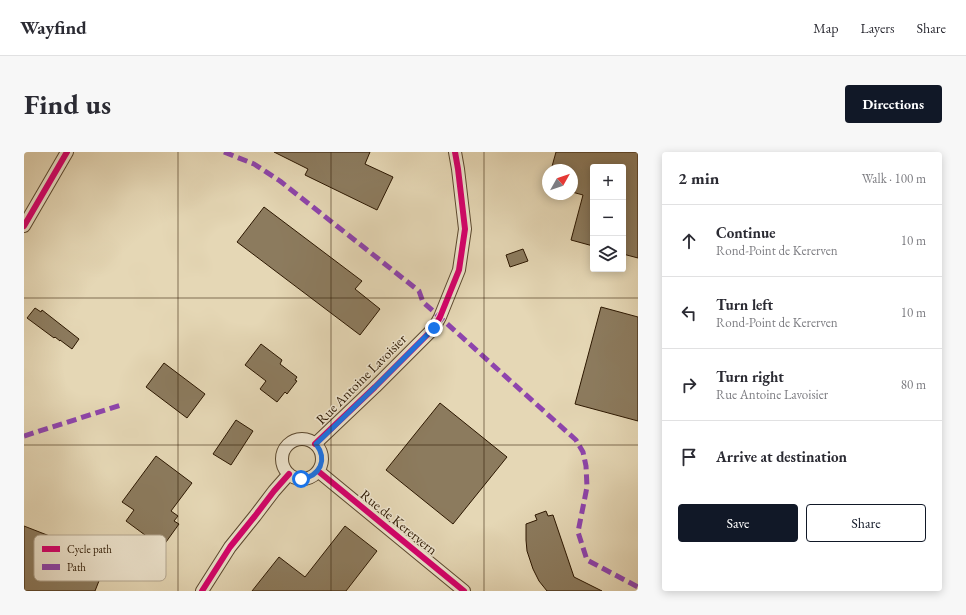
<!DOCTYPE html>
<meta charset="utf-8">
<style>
:root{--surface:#fff;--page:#f7f7f7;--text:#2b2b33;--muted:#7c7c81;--line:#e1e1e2;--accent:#111827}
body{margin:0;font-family:"EB Garamond",serif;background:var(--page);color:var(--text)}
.controls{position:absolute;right:12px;top:12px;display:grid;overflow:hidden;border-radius:4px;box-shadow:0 2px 10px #0003}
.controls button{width:36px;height:36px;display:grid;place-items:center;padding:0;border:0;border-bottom:1px solid var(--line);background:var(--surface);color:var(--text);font:20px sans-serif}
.compass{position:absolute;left:518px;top:12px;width:36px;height:36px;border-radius:50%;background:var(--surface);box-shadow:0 2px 10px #0003;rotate:50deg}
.stop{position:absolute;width:12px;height:12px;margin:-9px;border:3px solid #1a73e8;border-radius:50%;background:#fff}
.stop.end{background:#1a73e8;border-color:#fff;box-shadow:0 1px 4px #0008}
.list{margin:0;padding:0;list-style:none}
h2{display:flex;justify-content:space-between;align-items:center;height:52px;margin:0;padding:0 16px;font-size:17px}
h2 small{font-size:13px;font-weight:400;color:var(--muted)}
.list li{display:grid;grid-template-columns:26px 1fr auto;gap:12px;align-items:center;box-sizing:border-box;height:72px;padding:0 16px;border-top:1px solid var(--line)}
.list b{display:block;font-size:15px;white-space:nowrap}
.list p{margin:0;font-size:13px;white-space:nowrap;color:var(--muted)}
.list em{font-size:13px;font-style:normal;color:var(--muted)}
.actions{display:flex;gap:8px;padding:12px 16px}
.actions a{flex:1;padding:9px 0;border:1px solid var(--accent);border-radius:4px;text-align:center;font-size:14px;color:var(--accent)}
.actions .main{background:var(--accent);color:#fff}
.icon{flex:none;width:22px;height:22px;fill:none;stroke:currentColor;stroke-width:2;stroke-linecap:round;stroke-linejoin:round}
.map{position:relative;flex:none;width:614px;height:439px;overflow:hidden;border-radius:4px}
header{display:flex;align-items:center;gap:24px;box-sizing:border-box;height:56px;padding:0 20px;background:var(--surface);border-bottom:1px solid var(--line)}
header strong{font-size:19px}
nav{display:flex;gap:22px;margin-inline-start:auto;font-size:14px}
.intro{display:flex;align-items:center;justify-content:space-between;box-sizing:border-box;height:96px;padding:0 24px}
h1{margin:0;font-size:28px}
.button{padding:10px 18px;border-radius:4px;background:var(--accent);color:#fff;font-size:14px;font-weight:700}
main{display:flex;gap:24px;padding:0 24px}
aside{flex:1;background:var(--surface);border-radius:4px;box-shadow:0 2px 10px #0003}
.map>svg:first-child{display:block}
.building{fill:#8c7b5e;stroke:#2c1700}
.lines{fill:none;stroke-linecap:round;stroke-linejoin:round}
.minor-casing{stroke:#5a472d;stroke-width:14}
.minor{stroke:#eee5cf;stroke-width:12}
.quiet{stroke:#8e44ad;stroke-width:5;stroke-dasharray:10 5;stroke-linecap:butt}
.cycleway-casing{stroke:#eee5cf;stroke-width:8}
.cycleway{stroke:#d6006c;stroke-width:6}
.route{stroke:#1a73e8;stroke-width:5}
.grid{fill:none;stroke:#2c1700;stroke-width:1;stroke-opacity:0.55}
.labels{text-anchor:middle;stroke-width:3;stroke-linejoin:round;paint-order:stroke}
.street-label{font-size:14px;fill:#2c1700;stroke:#eee5cf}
.key{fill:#eee5cf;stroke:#b4a791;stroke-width:1}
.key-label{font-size:11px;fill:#2c1700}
</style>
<header>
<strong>Wayfind</strong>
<nav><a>Map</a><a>Layers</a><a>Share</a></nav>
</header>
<div class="intro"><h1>Find us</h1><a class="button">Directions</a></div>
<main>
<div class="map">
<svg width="614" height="439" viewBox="0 0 614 439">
<rect width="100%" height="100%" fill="#e5d7b5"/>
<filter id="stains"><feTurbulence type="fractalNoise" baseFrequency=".005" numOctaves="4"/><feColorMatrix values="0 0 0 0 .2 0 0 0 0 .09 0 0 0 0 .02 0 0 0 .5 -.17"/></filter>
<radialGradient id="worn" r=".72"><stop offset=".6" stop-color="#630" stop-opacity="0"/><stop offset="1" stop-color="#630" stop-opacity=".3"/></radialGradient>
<path class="building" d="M 250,0 L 346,0 L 341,12 L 369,25 L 353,58 L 281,23 L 284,17 Z
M 532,0 L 614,0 L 614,106 L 599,102 L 599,15 L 569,15 L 569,94 L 547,88 L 559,43 L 548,40 L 548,18 L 527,18 Z
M 240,55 L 338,129 L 331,137 L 356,157 L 336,183 L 213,90 Z
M 499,97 L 504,109 L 486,115 L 482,103 Z
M 577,155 L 614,165 L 614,269 L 551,252 Z
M 11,156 L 17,160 L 18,158 L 55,187 L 48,197 L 36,188 L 36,189 L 31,185 L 30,186 L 3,166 Z
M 237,192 L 258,208 L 256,212 L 273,225 L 271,228 L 273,229 L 263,242 L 261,240 L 253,250 L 236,237 L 242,229 L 221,213 Z
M 140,211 L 181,242 L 163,266 L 122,235 Z
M 416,251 L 483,305 L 429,372 L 362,318 Z
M 212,268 L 229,279 L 207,313 L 189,302 Z
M 132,304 L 168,331 L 147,359 L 154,364 L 150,369 L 155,372 L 137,397 L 124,387 L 125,386 L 102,369 L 110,358 L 98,350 Z
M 522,359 L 524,364 L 529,363 L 550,425 L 578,439 L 523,439 L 515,429 L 509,417 L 503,399 L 502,388 L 502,372 L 513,368 L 511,363 Z
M 0,374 L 41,390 L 43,384 L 74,397 L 72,402 L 84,406 L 71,439 L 0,439 Z
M 321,374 L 353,399 L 322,439 L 228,439 L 255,405 L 281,425 Z"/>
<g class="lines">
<defs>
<path id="minor" d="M 0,74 L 43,0
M258 307a20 20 0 1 1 40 0a20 20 0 1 1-40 0Z
M 291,292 L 351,235 L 410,176 L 416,165 L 435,118 L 441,77 L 434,17 L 431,0
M 294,319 L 440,439
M 178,439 L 206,395 L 231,364 L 250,339 L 265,322"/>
</defs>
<use href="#minor" class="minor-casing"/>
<use href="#minor" class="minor"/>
<path class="quiet" d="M 200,0 L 230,12 L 256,29 L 395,139 L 399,150 L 552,288 L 559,300 L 562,314 L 563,335 L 554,380 L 563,408 L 614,435
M 0,284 L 97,253"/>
<defs>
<path id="cycleway" d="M 0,74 L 43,0
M 291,292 L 351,235 L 410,176 L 416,165 L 435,118 L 441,77 L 434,17 L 431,0
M 294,319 L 440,439
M 178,439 L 206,395 L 231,364 L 250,339 L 265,322"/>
</defs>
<use href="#cycleway" class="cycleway-casing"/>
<use href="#cycleway" class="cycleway"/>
</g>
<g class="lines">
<path class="route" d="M 277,327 C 296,324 304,308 292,292 L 351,235 L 410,176"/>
</g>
<path class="grid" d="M 154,0 L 154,439M 307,0 L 307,439M 460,0 L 460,439M 0,146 L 614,146M 0,293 L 614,293"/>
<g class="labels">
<g class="street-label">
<text transform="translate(337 227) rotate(-45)" y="5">Rue Antoine Lavoisier</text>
<text transform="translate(375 370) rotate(39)" y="5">Rue de Kerervern</text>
</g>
</g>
<rect x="10" y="383" width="132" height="46" rx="6" class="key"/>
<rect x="18" y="394" width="18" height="6" fill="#d6006c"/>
<rect x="18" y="412" width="18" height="6" fill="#8e44ad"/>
<g class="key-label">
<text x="43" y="401">Cycle path</text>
<text x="43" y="419">Path</text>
</g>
<rect width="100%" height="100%" filter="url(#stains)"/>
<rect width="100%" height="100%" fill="url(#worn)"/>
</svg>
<div class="controls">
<button>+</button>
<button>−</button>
<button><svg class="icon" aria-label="layers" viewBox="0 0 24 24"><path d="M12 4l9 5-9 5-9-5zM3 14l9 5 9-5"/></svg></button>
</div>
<svg class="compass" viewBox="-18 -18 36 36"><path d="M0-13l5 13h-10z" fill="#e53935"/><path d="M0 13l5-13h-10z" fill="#7c7c81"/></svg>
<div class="stop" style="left:277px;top:327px"></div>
<div class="stop end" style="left:410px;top:176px"></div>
</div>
<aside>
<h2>2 min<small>Walk · 100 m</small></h2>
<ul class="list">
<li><svg class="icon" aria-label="ahead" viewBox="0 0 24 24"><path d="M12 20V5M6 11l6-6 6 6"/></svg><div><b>Continue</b><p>Rond-Point de Kererven</p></div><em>10 m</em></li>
<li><svg class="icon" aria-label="left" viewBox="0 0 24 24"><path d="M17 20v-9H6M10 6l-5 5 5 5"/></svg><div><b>Turn left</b><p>Rond-Point de Kererven</p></div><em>10 m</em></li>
<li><svg class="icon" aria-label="right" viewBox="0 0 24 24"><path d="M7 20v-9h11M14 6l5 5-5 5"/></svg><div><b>Turn right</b><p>Rue Antoine Lavoisier</p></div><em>80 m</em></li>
<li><svg class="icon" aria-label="arrive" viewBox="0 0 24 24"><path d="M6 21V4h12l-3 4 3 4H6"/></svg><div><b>Arrive at destination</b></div></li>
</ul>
<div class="actions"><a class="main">Save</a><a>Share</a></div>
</aside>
</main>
